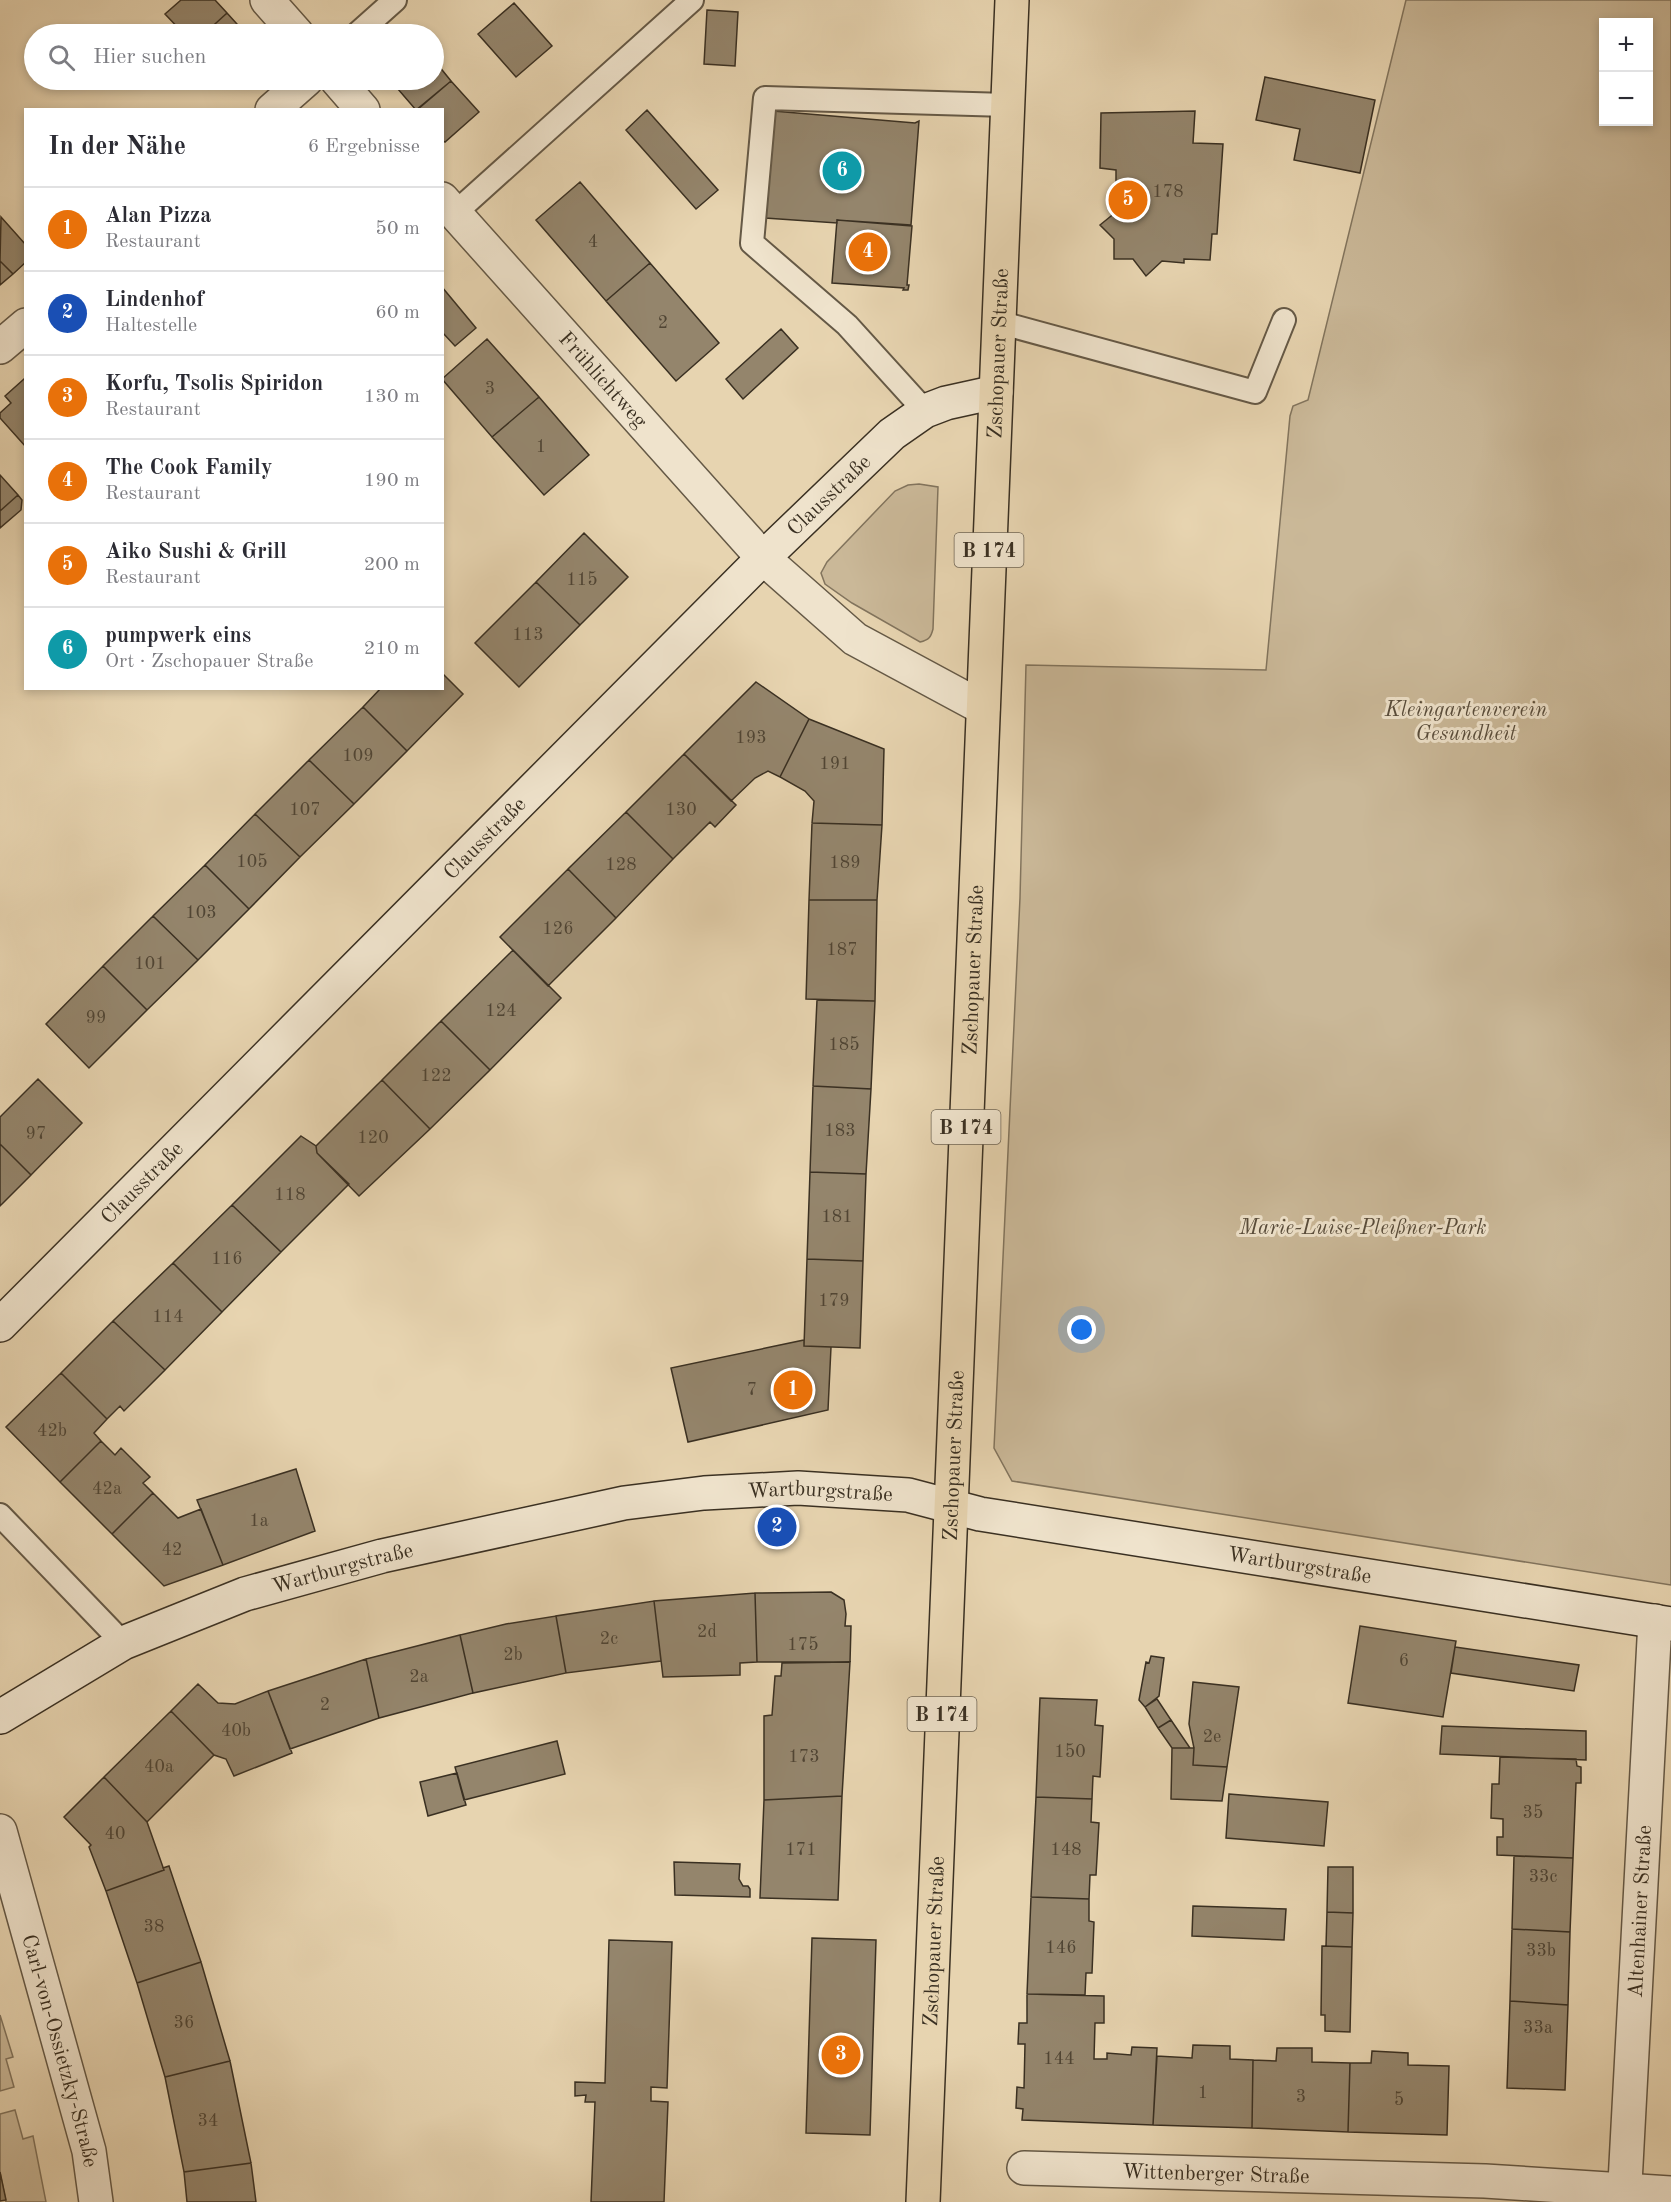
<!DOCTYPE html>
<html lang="de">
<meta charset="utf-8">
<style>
:root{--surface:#fff;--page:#f2f2f3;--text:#2b2b33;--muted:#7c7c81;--line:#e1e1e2;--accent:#111827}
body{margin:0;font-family:"Old Standard TT",serif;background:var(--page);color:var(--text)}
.controls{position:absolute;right:18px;top:18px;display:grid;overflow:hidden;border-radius:0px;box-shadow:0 3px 9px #0003}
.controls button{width:54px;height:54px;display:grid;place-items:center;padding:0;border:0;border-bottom:2px solid var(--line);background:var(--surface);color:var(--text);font:30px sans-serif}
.you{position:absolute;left:1082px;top:1330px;width:21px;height:21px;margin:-15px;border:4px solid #fff;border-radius:50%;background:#1a73e8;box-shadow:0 0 0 9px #1a73e833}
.badge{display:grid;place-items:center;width:39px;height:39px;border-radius:50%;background:var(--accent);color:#fff;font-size:20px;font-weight:700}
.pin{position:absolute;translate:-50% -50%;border:3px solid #fff;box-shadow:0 2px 6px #0006}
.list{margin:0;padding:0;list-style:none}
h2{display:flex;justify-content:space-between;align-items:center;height:78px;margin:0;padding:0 24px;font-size:26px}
h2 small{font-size:20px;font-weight:400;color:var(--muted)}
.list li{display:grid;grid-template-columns:39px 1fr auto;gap:18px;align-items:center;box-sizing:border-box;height:84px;padding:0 24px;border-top:2px solid var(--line)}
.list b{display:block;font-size:22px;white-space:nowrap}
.list p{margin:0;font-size:20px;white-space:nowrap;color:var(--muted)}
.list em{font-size:20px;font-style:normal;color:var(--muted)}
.icon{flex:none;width:33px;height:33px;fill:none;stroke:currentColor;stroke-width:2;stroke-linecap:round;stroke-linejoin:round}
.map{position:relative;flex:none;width:1671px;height:2202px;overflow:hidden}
.search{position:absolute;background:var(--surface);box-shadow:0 3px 9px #0003;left:24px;top:24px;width:420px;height:66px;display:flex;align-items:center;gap:15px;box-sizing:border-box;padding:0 21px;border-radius:33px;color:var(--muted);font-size:22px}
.panel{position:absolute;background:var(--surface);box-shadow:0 3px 9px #0003;left:24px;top:108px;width:420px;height:582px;border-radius:0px}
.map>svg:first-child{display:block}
.green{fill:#cab898;stroke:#82745d;stroke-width:1.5;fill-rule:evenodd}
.building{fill:#94856c;stroke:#3a3022;stroke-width:1.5}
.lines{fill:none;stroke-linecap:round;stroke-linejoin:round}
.service-casing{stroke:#655946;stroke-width:26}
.minor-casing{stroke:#655946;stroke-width:36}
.tertiary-casing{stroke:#655946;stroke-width:36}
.secondary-casing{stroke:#3a3022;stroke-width:36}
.primary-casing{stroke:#3a3022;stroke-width:36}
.service{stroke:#efe3cc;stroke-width:22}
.minor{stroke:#efe3cc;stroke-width:33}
.tertiary{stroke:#efe3cc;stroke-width:33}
.secondary{stroke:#efe3cc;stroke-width:33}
.primary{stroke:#e7d4b0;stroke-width:33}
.labels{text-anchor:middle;stroke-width:6;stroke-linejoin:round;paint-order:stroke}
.number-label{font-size:18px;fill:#504534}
.shield{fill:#efe3cc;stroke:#706655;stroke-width:1.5}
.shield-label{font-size:20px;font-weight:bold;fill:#3a3022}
.street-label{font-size:21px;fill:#3a3022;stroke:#efe3cc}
.park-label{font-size:21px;font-style:italic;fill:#574b3a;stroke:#efe3cc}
</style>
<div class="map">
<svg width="1671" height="2202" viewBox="0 0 1671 2202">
<rect width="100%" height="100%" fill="#e7d4b0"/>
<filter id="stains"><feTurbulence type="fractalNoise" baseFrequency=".00333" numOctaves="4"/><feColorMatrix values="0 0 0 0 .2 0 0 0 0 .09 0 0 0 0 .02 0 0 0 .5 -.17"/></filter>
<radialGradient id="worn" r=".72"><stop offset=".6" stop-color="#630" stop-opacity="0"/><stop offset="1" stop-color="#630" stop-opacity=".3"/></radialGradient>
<path class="green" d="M 1406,0 L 1671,0 L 1671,1585 L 1012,1481 L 994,1448 L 1020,898 L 1026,665 L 1266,670 L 1290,416 L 1293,406 L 1308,400 ZM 1604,22 L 1648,22 L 1648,122 L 1604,122 Z
M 919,484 L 938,487 L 933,629 C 931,637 929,640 920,642 L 852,603 L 825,584 L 821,573 L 827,562 L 895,491 L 908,485 Z
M 0,2015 L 13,2057 L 6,2059 L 14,2087 L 0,2091 Z
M 15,2110 L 23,2139 L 33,2136 L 46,2202 L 6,2202 L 0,2172 L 0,2114 Z"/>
<path class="building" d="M 181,0 L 215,0 L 227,13 L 204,34 L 184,34 L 165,14 Z
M 514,3 L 552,46 L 516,77 L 478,34 Z
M 707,10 L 738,12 L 735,66 L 704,64 Z
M 227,13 L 246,34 L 204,34 Z
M 434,60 L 451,81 L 416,110 L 391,81 L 434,80 Z
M 1265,77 L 1375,100 L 1360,173 L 1294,160 L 1300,129 L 1256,120 Z
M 451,81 L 479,112 L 445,142 L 442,140 L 442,110 L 417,110 Z
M 647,110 L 718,190 L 696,209 L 626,130 Z
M 773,111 L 915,123 L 919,121 L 911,225 L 837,220 L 837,223 L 765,218 L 764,215 L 766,215 Z
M 1195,111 L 1193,143 L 1223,144 L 1217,234 L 1212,234 L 1210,260 L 1184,259 L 1184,263 L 1162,261 L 1146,276 L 1133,259 L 1114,259 L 1114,239 L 1100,225 L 1116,212 L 1116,170 L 1100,168 L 1101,113 Z
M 580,182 L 650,263 L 606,301 L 536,220 Z
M 1,217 L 26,245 L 26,262 L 13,274 L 0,261 Z
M 837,220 L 912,226 L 907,285 L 909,285 L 908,290 L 903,290 L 904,288 L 832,283 Z
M 0,261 L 13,274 L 0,285 Z
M 650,263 L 719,343 L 676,381 L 606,301 Z
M 442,287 L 476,328 L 455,346 L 442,332 Z
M 781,329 L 798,348 L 743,399 L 726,379 Z
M 487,339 L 539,397 L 492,437 L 442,379 Z
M 24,379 L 26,381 L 26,447 L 0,418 L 0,413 L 11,403 L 5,396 Z
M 539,397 L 589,455 L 544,495 L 492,437 Z
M 0,475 L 18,495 L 0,511 Z
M 18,495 L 22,500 L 21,510 L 0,528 L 0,511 Z
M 584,533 L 628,577 L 580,625 L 536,582 Z
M 536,582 L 580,625 L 519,687 L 475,643 Z
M 442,673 L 463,694 L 407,751 L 363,707 L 381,688 L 442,688 Z
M 756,682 L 809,719 L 780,777 L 768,771 L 755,778 L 731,801 L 684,754 Z
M 363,707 L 407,751 L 354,804 L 309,760 Z
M 809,719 L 884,749 L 882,825 L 812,823 L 814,801 L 805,791 L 780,777 Z
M 684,754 L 736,805 L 715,827 L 710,822 L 673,859 L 626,812 Z
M 309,760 L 354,804 L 300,857 L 255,814 Z
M 626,812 L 673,859 L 616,918 L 568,869 Z
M 255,814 L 300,857 L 249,909 L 205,865 Z
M 812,823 L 882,825 L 877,900 L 809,900 Z
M 205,865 L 249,909 L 198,960 L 153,916 Z
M 568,869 L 616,918 L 548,986 L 500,937 Z
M 809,900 L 877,900 L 875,1001 L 806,999 Z
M 153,916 L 198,960 L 147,1010 L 103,966 Z
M 513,950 L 561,998 L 490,1070 L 441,1021 Z
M 103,966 L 147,1010 L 89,1068 L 46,1024 Z
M 817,1000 L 875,1001 L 871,1089 L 813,1086 Z
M 441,1021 L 490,1070 L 430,1129 L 382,1080 Z
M 38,1079 L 82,1123 L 31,1175 L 0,1144 L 0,1117 Z
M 382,1080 L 430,1129 L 359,1196 L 317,1153 L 316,1146 Z
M 813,1086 L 871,1089 L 866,1174 L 810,1172 Z
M 301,1136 L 316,1146 L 317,1153 L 349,1184 L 281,1252 L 232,1205 Z
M 0,1144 L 31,1175 L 0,1206 Z
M 810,1172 L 866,1174 L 863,1261 L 807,1259 Z
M 232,1205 L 281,1252 L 222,1312 L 173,1263 Z
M 807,1259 L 863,1261 L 860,1348 L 804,1346 Z
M 173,1263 L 222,1312 L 165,1370 L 113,1321 Z
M 113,1321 L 165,1370 L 124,1411 L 120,1406 L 107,1419 L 61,1373 Z
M 804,1340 L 804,1346 L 831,1347 L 828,1410 L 688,1442 L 671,1368 Z
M 61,1373 L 107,1419 L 94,1433 L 101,1441 L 60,1482 L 6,1427 Z
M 101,1441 L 115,1455 L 121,1448 L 150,1477 L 143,1483 L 153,1493 L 112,1534 L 60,1482 Z
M 296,1469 L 315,1531 L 223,1565 L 197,1500 Z
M 153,1493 L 178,1518 L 201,1509 L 223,1565 L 164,1586 L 112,1534 Z
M 831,1592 L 844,1600 L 846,1614 L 845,1626 L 851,1626 L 850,1662 L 757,1662 L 755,1593 Z
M 755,1593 L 757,1662 L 740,1663 L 740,1675 L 663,1677 L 654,1601 Z
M 654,1601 L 661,1661 L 566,1673 L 556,1616 Z
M 556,1616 L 566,1673 L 473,1693 L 460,1635 L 506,1624 Z
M 1360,1626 L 1456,1641 L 1443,1717 L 1348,1703 Z
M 460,1635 L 473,1693 L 379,1718 L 366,1659 Z
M 1455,1647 L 1579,1665 L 1574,1691 L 1451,1673 Z
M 1151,1656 L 1164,1658 L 1159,1696 L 1145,1707 L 1139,1700 L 1146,1662 L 1149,1663 Z
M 366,1659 L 379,1718 L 290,1749 L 268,1691 Z
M 850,1662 L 842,1796 L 764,1800 L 764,1716 L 772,1715 L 775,1676 L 781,1676 L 782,1663 Z
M 1193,1682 L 1239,1687 L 1227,1767 L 1193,1765 L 1194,1748 L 1189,1724 Z
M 198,1684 L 218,1703 L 235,1704 L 268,1691 L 292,1753 L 234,1776 L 226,1759 L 214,1755 L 171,1711 Z
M 1040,1698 L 1097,1700 L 1095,1725 L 1103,1726 L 1100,1777 L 1093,1776 L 1092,1799 L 1036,1797 Z
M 1157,1699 L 1171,1720 L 1158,1728 L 1145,1707 Z
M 171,1711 L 214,1755 L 147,1822 L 104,1777 Z
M 1171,1720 L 1190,1748 L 1172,1748 L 1158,1728 Z
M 1442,1726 L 1586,1731 L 1586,1760 L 1440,1754 Z
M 557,1741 L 565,1774 L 464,1800 L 455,1767 Z
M 1172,1748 L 1194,1748 L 1193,1765 L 1227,1767 L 1222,1801 L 1171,1799 Z
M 1500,1757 L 1576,1759 L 1577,1766 L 1581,1767 L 1581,1783 L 1576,1783 L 1573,1858 L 1497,1855 L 1497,1837 L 1503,1837 L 1503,1819 L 1491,1818 L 1492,1784 L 1499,1784 Z
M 457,1773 L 466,1805 L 428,1816 L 420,1782 Z
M 104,1777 L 147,1822 L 164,1870 L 106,1891 L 89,1847 L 91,1845 L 64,1817 Z
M 1229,1794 L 1328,1802 L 1324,1846 L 1226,1838 Z
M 842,1796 L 838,1900 L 760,1898 L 764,1800 Z
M 1036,1797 L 1092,1799 L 1091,1822 L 1099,1823 L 1096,1875 L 1090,1875 L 1089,1899 L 1031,1897 Z
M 1514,1856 L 1573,1858 L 1570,1932 L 1512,1929 Z
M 674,1862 L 740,1864 L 739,1879 L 743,1886 L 748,1886 L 750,1889 L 750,1897 L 675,1895 Z
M 169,1866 L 201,1962 L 137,1983 L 106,1891 L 164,1870 L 163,1868 Z
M 1328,1867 L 1353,1867 L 1353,1913 L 1327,1912 Z
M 1031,1897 L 1089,1899 L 1089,1921 L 1094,1922 L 1092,1973 L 1086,1973 L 1085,1995 L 1027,1994 Z
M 1193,1906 L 1286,1909 L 1284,1940 L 1192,1936 Z
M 1327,1912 L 1353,1913 L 1352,1947 L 1326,1946 Z
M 1512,1929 L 1570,1932 L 1568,2005 L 1510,2001 Z
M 812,1938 L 876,1940 L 870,2135 L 806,2133 Z
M 609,1940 L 672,1942 L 667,2088 L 651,2087 L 651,2101 L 668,2102 L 664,2202 L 591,2202 L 595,2102 L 585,2102 L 586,2095 L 575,2096 L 575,2082 L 605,2083 Z
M 1322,1946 L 1352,1947 L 1350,2032 L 1325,2031 L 1325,2015 L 1321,2015 Z
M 201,1962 L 230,2061 L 165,2077 L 137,1983 Z
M 1027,1994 L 1104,1996 L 1104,2023 L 1095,2023 L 1094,2059 L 1107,2059 L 1107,2053 L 1131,2055 L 1132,2047 L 1157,2048 L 1153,2125 L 1022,2120 L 1023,2109 L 1016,2108 L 1017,2087 L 1024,2088 L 1025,2044 L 1018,2044 L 1019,2023 L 1027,2023 Z
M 1510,2001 L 1568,2005 L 1565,2090 L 1507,2088 Z
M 1193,2045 L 1230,2046 L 1230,2059 L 1253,2060 L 1252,2128 L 1153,2125 L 1157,2056 L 1192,2058 Z
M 1277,2048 L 1312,2048 L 1312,2062 L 1350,2063 L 1348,2132 L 1252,2128 L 1253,2060 L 1276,2061 Z
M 1372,2051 L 1408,2053 L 1408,2065 L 1449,2066 L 1447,2135 L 1348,2132 L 1350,2063 L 1371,2063 Z
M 230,2061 L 251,2163 L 184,2172 L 165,2077 Z
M 251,2163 L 256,2202 L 187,2202 L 184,2172 Z
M 0,2172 L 6,2200 L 0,2201 Z"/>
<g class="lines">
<defs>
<path id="service" d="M 357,34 L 395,0
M 455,213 L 692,0
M 998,322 L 1255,392 L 1284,320
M 925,411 L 847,325 L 752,243 L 765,98 L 1007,105
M 0,1515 L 123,1643"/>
<g id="minor">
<path d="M 267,0 L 297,34"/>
<path d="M 337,80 L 363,110"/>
<path d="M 272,110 L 306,80"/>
<path id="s1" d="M 442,199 L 763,558 L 855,639 L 983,708"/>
<path d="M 0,347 L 26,325"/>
<path id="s2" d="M 1024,2168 L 1485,2181 L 1671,2193"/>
<path id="s3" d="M 1624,2202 L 1655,1621"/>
</g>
<g id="tertiary">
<path id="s4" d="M 0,1831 L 89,2151 L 96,2202"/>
</g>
<g id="secondary">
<path id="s5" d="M 0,1325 L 763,558 L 892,434 L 925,411 L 946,403 L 996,392"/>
<path id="s6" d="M 0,1717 L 123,1643 L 245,1594 L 382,1556 L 624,1503 L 704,1493 L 798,1488 L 908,1495 L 980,1514 L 1671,1624"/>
</g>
<g id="primary">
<path id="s7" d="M 923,2202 L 1012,0"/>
</g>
</defs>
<use href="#service" class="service-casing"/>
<use href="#minor" class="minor-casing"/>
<use href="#tertiary" class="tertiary-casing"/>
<use href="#secondary" class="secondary-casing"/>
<use href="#primary" class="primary-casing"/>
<use href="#service" class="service"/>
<use href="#minor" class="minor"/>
<use href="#tertiary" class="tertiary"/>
<use href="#secondary" class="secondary"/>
<use href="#primary" class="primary"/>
</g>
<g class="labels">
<g class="number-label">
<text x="1168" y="197">178</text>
<text x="593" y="247">4</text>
<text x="663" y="328">2</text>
<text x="490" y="394">3</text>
<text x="541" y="452">1</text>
<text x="582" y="585">115</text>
<text x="528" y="640">113</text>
<text x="751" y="743">193</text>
<text x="358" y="761">109</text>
<text x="835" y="769">191</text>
<text x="305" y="815">107</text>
<text x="681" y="815">130</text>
<text x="252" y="867">105</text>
<text x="845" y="868">189</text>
<text x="621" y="870">128</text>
<text x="201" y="918">103</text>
<text x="558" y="934">126</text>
<text x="842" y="955">187</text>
<text x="150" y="969">101</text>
<text x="501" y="1016">124</text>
<text x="96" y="1023">99</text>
<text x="844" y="1050">185</text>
<text x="436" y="1081">122</text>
<text x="840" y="1136">183</text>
<text x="36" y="1139">97</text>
<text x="373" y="1143">120</text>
<text x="290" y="1200">118</text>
<text x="837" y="1222">181</text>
<text x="227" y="1264">116</text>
<text x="834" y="1306">179</text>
<text x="168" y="1322">114</text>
<text x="752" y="1395">7</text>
<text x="52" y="1436">42b</text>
<text x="107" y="1494">42a</text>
<text x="259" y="1526">1a</text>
<text x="172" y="1555">42</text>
<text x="707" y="1637">2d</text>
<text x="609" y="1644">2c</text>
<text x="803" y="1650">175</text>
<text x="513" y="1660">2b</text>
<text x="1404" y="1666">6</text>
<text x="419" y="1682">2a</text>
<text x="325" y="1710">2</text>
<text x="236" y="1736">40b</text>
<text x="1212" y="1742">2e</text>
<text x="1070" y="1757">150</text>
<text x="804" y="1762">173</text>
<text x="159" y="1772">40a</text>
<text x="1533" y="1818">35</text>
<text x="115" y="1839">40</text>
<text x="801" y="1855">171</text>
<text x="1066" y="1855">148</text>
<text x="1543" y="1882">33c</text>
<text x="154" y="1932">38</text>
<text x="1061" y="1953">146</text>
<text x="1541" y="1956">33b</text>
<text x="184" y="2028">36</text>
<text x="1538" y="2033">33a</text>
<text x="1059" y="2064">144</text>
<text x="1203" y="2098">1</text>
<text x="1301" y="2102">3</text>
<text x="1399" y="2105">5</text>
<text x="208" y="2126">34</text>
</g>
<g class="shield">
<rect x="954.5" y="533" width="69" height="34" rx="4.5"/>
<rect x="931.5" y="1110" width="69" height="34" rx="4.5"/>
<rect x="907.5" y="1697" width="69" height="34" rx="4.5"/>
</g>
<g class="shield-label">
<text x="989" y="557">B 174</text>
<text x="966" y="1134">B 174</text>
<text x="942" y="1721">B 174</text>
</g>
<g class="street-label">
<text dy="7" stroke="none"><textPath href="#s7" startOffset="1850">Zschopauer Straße</textPath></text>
<text dy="7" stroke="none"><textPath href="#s1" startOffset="242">Frühlichtweg</textPath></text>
<text dy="7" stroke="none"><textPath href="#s5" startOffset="1173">Clausstraße</textPath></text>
<text dy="7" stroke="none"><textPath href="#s5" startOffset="687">Clausstraße</textPath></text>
<text dy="7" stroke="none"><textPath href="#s7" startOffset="1233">Zschopauer Straße</textPath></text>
<text dy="7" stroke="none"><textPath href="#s5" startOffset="201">Clausstraße</textPath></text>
<text dy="7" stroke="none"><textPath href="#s7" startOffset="747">Zschopauer Straße</textPath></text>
<text dy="7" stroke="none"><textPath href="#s6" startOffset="862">Wartburgstraße</textPath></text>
<text dy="7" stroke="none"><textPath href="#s6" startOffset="1348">Wartburgstraße</textPath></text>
<text dy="7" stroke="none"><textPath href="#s6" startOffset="376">Wartburgstraße</textPath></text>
<text dy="7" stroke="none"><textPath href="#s3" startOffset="291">Altenhainer Straße</textPath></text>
<text dy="7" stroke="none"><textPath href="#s7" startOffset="261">Zschopauer Straße</textPath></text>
<text dy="7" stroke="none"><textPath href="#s4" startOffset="228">Carl-von-Ossietzky-Straße</textPath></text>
<text dy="7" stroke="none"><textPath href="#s2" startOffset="192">Wittenberger Straße</textPath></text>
</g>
<g class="park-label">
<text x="1466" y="716">Kleingartenverein<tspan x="1466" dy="24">Gesundheit</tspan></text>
<text x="1363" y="1234">Marie-Luise-Pleißner-Park</text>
</g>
</g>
<rect width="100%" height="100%" filter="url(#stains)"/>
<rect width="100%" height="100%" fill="url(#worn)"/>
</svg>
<div class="controls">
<button>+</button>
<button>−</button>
</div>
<div class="you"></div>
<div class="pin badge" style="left:793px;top:1390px;background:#e8710a">1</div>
<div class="pin badge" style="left:777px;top:1527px;background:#1a4fb4">2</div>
<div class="pin badge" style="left:841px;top:2055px;background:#e8710a">3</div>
<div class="pin badge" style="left:868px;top:252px;background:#e8710a">4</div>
<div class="pin badge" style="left:1128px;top:200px;background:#e8710a">5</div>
<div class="pin badge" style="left:842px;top:171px;background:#0f9aa8">6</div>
<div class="search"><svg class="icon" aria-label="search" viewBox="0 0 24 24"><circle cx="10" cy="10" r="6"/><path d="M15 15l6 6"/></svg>Hier suchen</div>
<section class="panel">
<h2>In der Nähe<small>6 Ergebnisse</small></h2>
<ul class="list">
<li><span class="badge" style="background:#e8710a">1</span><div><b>Alan Pizza</b><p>Restaurant</p></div><em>50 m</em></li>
<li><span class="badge" style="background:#1a4fb4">2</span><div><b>Lindenhof</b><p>Haltestelle</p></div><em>60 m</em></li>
<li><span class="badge" style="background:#e8710a">3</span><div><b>Korfu, Tsolis Spiridon</b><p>Restaurant</p></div><em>130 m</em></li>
<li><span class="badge" style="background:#e8710a">4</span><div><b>The Cook Family</b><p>Restaurant</p></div><em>190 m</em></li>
<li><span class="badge" style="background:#e8710a">5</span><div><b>Aiko Sushi &amp; Grill</b><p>Restaurant</p></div><em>200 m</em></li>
<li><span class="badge" style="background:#0f9aa8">6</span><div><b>pumpwerk eins</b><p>Ort · Zschopauer Straße</p></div><em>210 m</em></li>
</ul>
</section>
</div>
